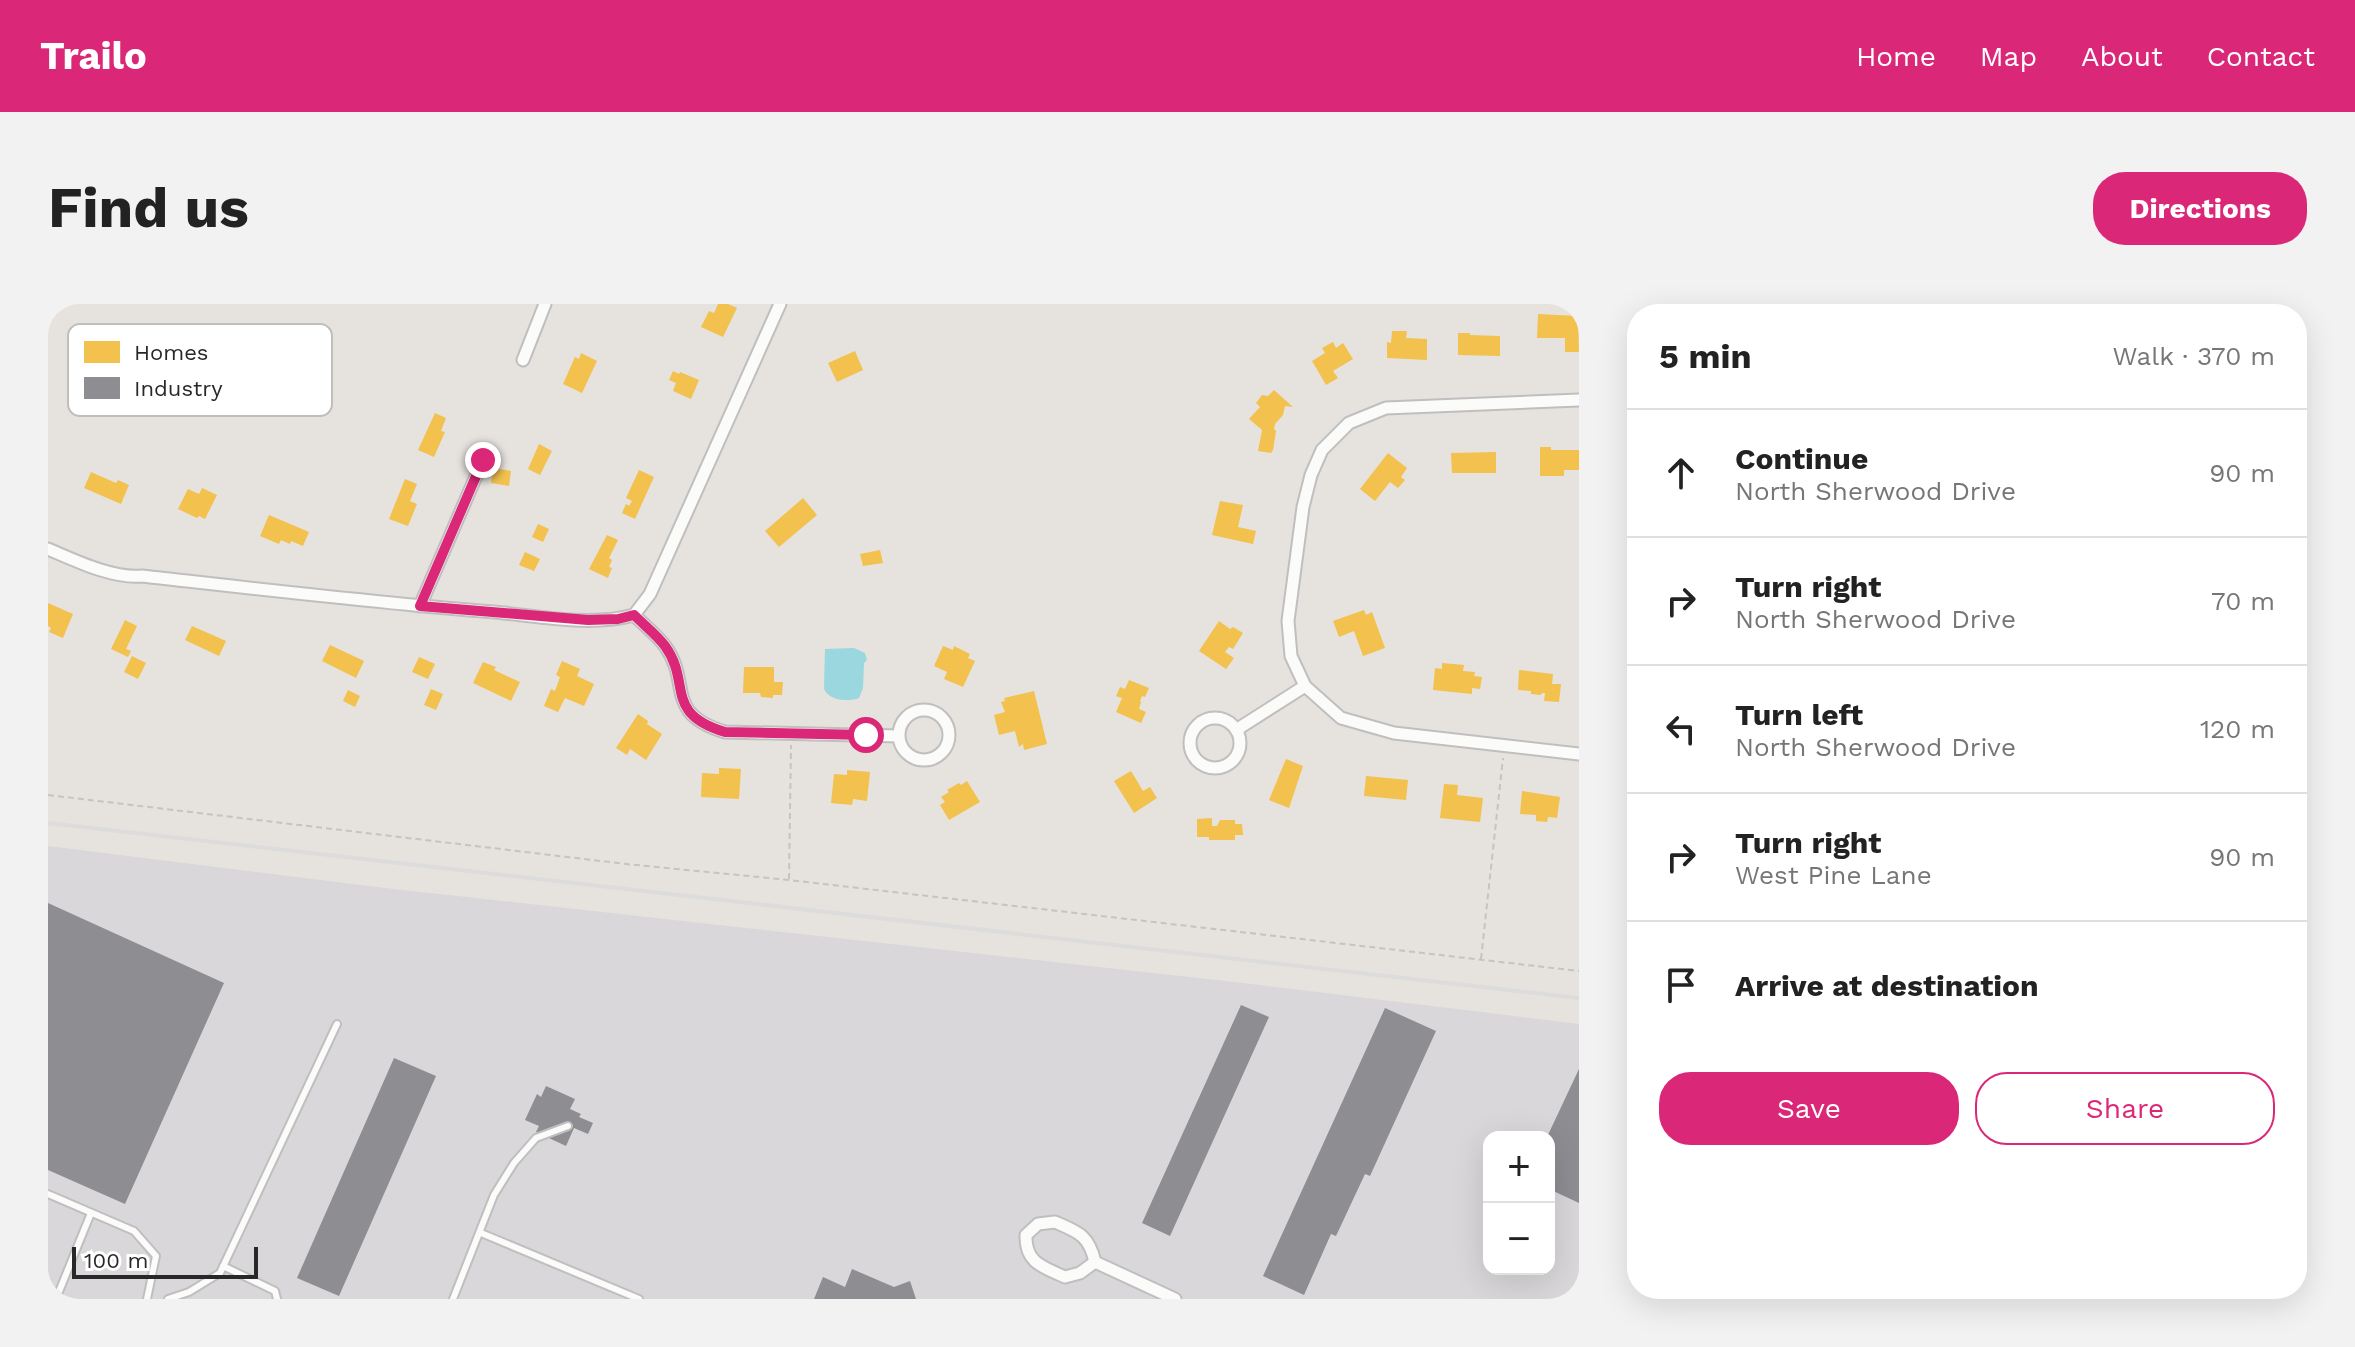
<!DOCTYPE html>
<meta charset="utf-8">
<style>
:root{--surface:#fff;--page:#f2f2f2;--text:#222;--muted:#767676;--line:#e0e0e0;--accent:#db2777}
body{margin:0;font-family:"Work Sans",sans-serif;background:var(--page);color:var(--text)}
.controls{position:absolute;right:24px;bottom:24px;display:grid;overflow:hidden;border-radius:16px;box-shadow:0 8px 32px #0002}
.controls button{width:72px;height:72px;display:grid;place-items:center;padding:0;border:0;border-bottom:2px solid var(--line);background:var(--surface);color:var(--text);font:40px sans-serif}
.scale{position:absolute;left:24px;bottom:20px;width:186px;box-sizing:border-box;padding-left:8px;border:4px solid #282828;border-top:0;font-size:22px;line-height:28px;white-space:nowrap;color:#282828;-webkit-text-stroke:6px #fff;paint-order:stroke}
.stop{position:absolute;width:24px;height:24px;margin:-18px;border:6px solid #db2777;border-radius:50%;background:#fff}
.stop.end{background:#db2777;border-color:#fff;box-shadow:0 2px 8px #0008}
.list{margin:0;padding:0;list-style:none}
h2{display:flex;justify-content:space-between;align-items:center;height:104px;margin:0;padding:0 32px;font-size:34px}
h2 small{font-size:26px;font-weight:400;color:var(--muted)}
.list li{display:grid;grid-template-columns:52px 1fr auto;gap:24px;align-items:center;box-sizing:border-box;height:128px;padding:0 32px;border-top:2px solid var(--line)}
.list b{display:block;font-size:30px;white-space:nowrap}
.list p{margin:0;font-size:26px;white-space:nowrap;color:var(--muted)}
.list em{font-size:26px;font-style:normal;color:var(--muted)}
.actions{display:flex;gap:16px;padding:24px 32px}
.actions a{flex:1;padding:18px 0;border:2px solid var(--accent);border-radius:32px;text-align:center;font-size:28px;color:var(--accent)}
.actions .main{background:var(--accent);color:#fff}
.icon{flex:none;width:44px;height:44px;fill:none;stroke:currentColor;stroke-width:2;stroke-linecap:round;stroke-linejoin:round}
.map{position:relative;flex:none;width:1531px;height:995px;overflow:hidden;border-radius:32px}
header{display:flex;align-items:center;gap:48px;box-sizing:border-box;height:112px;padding:0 40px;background:var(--accent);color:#fff}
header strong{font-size:38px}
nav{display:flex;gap:44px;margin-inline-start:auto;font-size:28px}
.intro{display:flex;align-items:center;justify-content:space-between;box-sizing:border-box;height:192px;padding:0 48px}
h1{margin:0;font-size:56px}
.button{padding:20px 36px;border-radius:32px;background:var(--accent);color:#fff;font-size:28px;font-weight:700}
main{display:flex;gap:48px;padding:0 48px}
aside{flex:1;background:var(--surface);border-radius:32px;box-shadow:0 8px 32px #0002}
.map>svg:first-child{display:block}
.industrial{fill:#d9d7d9;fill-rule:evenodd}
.water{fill:#9ad7df}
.homes{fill:#f2c14e}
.industry{fill:#8d8d92}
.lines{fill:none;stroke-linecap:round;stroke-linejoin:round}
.service-casing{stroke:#c0bfbf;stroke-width:10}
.minor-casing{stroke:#c0bfbf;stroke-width:15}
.path{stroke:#c4c4c3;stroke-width:2;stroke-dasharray:6 4;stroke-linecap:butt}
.service{stroke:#fbfbfa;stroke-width:6}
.minor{stroke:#fbfbfa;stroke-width:11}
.rail{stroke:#dddcdd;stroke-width:4}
.route{stroke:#db2777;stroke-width:10}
.key{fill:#fff;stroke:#bebebe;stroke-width:2}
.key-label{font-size:22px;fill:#282828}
</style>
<header>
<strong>Trailo</strong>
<nav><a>Home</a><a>Map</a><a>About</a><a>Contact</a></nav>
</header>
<div class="intro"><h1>Find us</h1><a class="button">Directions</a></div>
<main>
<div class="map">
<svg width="1531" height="995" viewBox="0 0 1531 995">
<rect width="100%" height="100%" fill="#e6e2de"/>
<path class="industrial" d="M 0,542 L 337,584 L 1178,677 L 1531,720 L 1531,995 L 0,995 ZM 1441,833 L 1501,833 L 1501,965 L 1441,965 Z"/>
<path class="water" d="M 806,344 L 817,349 L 819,356 L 816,359 L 815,384 L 811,394 C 801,398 781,397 776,385 L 777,345 Z"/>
<path class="homes" d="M 670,0 L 680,0 L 689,4 L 675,33 L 653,23 L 661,7 L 666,9 Z
M 1490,10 L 1530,12 L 1531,48 L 1517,48 L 1517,34 L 1489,34 Z
M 1344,27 L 1359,27 L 1358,34 L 1379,35 L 1379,56 L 1339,54 L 1339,38 L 1343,39 Z
M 1410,29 L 1422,29 L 1422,31 L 1452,32 L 1452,52 L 1410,51 Z
M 1285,38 L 1288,44 L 1295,39 L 1305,55 L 1285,67 L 1290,74 L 1278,81 L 1264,57 L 1277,49 L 1274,44 Z
M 807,47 L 815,66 L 789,78 L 780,59 Z
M 533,49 L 549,57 L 534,89 L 515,80 L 527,53 L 531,55 Z
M 625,67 L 631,70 L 632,68 L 651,76 L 643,95 L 625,87 L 628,79 L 621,76 Z
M 1226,86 L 1245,103 L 1237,102 L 1235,111 L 1227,120 L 1226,125 L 1228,127 L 1225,146 L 1223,149 L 1210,147 L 1214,126 L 1201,115 L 1212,103 L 1208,99 L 1214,91 L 1220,92 Z
M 387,109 L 398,114 L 393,127 L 397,128 L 386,153 L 370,146 Z
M 491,140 L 504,147 L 492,171 L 480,165 Z
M 1492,143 L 1503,143 L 1503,146 L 1531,146 L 1531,166 L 1516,166 L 1516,172 L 1492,172 Z
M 1448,148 L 1448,169 L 1404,169 L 1403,149 Z
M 1340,149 L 1359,164 L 1353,173 L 1357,176 L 1350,184 L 1342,178 L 1327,197 L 1312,185 Z
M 445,164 L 463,167 L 461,182 L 443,179 Z
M 591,166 L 606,173 L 587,215 L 574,209 L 578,200 L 581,202 L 584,197 L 578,194 Z
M 43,168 L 68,179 L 70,176 L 81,181 L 73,200 L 36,184 Z
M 357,175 L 369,180 L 362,197 L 369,200 L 360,222 L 341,215 Z
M 154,184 L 169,191 L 157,215 L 151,212 L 149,214 L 130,205 L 140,185 L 151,190 Z
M 755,194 L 769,211 L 731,243 L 717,227 Z
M 1172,197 L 1195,201 L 1190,223 L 1208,227 L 1205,240 L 1164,231 Z
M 221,211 L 261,228 L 255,242 L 243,237 L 242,240 L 233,236 L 231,240 L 212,232 Z
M 490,220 L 501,225 L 495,238 L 484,233 Z
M 559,231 L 570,236 L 561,254 L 564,256 L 561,263 L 564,264 L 560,274 L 541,265 Z
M 832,246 L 835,259 L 815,262 L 812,250 Z
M 477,248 L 492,255 L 486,267 L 471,261 Z
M 0,299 L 25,310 L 15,334 L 1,328 L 3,324 L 0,322 Z
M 1316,306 L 1318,311 L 1324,308 L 1337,344 L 1315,352 L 1306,327 L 1291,333 L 1285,317 Z
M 77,316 L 89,322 L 78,345 L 83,347 L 80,353 L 63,345 Z
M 1171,317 L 1182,325 L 1185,323 L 1195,329 L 1185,345 L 1181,343 L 1177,348 L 1186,354 L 1178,365 L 1151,347 Z
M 144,322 L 178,337 L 171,352 L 137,336 Z
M 282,341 L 316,357 L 308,374 L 274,357 Z
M 895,342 L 905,346 L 906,342 L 922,350 L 920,354 L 927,357 L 915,383 L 896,375 L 899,368 L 886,362 Z
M 84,352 L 98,359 L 90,375 L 76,368 Z
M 371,353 L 387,360 L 380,375 L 364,368 Z
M 514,357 L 532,365 L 529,372 L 546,380 L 536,402 L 517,394 L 510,408 L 496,402 L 503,385 L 507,387 L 512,373 L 508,371 Z
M 435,358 L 448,363 L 446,366 L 472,378 L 463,397 L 425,379 Z
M 1394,359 L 1416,361 L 1415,367 L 1427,368 L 1426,372 L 1434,373 L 1432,385 L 1424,384 L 1424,390 L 1385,386 L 1387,364 L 1394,365 Z
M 696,363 L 726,363 L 726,378 L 735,378 L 734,391 L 725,391 L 725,394 L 713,393 L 712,389 L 695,389 Z
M 1471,366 L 1505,370 L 1504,380 L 1513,380 L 1511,398 L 1496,397 L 1497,389 L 1494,389 L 1493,391 L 1483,390 L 1483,387 L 1470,386 Z
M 1081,376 L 1101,384 L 1097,393 L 1094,392 L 1092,397 L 1093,398 L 1091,405 L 1098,408 L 1093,419 L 1068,408 L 1074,394 L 1068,392 L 1072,383 L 1077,385 Z
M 383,385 L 395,390 L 388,406 L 376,401 Z
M 300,386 L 312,392 L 307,403 L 295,397 Z
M 986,387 L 999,440 L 976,446 L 975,440 L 971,443 L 967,427 L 951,431 L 946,411 L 957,408 L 953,398 L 957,397 L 956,394 Z
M 590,410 L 600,417 L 599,420 L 614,430 L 598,456 L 582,445 L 579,451 L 568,444 Z
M 1238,455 L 1255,462 L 1241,504 L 1221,496 Z
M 671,464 L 693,465 L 691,495 L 653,493 L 654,469 L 671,470 Z
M 799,466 L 822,468 L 819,497 L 805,495 L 804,501 L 783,499 L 786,470 L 799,471 Z
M 1083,467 L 1095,487 L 1102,483 L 1109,494 L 1086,509 L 1066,477 Z
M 1318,472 L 1360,476 L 1358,496 L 1316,492 Z
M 919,477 L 932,498 L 901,516 L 892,501 L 897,498 L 893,493 L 901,488 L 899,486 L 911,479 L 913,481 Z
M 1396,480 L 1410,481 L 1409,491 L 1435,494 L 1432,518 L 1392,514 Z
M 1474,487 L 1512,493 L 1509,514 L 1500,513 L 1499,518 L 1488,517 L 1488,511 L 1472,510 Z
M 1164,514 L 1164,522 L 1169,522 L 1172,516 L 1187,516 L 1187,520 L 1194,520 L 1195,531 L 1187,531 L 1187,536 L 1161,536 L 1161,533 L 1149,533 L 1149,515 Z"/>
<path class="industry" d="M 0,599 L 176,679 L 77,900 L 0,866 Z
M 1193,701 L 1221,713 L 1122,932 L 1094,919 Z
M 1337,704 L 1388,727 L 1322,872 L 1317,870 L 1288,932 L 1283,930 L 1256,991 L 1215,972 Z
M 346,754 L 388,772 L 291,992 L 249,974 Z
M 1531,765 L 1531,899 L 1501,885 L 1501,833 L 1499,833 Z
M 498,782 L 527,795 L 522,805 L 533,810 L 531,813 L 545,819 L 540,830 L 526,824 L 518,842 L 488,828 L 491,822 L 477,816 L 489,790 L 493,793 Z
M 804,965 L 846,983 L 862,977 L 868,995 L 766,995 L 775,973 L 797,983 Z"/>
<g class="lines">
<defs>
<path id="service" d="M 0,890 L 86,927 L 108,952 L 99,995
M 433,929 L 591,995
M 175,962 L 227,987 L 229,995
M 8,995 L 43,909
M 120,995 L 141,988 L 172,969 L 289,720
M 405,995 L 446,891 L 466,859 L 488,834 L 520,822"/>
<path id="minor" d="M 475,56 L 497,0
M 1531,96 L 1338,104 L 1301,119 L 1274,146 L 1263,171 L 1255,203 L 1240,317 L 1243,352 L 1257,382 L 1293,414 L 1346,429 L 1531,450
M 0,245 C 26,256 65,275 94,272 C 211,285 329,299 446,308 C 491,312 542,323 586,311 C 596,321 609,331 617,342 C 644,379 615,409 677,428 L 851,432
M 372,302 L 435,156
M 586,311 L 602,290 L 732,0
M851 431a25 25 0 1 1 50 0a25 25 0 1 1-50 0Z
M1142 439a25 25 0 1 1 50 0a25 25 0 1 1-50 0Z
M 1188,426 L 1257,382
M 1007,918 C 1030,928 1041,931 1047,958 L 1032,969 L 1017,973 C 995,963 977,959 978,931 L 990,920 Z
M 1047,958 L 1127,995"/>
</defs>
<use href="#service" class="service-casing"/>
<use href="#minor" class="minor-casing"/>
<path class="path" d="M 0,491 L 578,560 L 741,576 L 1531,667
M 741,575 L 743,441
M 1433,655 L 1455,454"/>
<use href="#service" class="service"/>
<use href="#minor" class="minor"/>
<path class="rail" d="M 0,519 L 1531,694"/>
</g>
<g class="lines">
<path class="route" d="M 435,156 L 372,302 L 540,316 L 570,315 L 586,311 C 596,321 609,331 617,342 C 644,379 615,409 677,428 L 818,431"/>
</g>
<rect x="20" y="20" width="264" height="92" rx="12" class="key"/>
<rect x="36" y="37" width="36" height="22" fill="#f2c14e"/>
<rect x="36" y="73" width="36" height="22" fill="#8d8d92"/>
<g class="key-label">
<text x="86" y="56">Homes</text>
<text x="86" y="92">Industry</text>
</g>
</svg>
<div class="controls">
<button>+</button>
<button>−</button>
</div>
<div class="scale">100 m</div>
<div class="stop" style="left:818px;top:431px"></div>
<div class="stop end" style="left:435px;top:156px"></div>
</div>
<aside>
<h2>5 min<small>Walk · 370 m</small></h2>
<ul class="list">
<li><svg class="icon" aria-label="ahead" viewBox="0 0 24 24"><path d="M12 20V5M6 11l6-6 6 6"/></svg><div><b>Continue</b><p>North Sherwood Drive</p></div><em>90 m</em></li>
<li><svg class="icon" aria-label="right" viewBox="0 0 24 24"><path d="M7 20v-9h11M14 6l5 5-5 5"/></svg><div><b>Turn right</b><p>North Sherwood Drive</p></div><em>70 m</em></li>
<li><svg class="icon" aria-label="left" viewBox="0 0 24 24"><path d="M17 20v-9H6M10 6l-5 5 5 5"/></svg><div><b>Turn left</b><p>North Sherwood Drive</p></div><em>120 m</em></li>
<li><svg class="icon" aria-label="right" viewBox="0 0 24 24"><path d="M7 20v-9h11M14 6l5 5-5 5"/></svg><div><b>Turn right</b><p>West Pine Lane</p></div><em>90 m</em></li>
<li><svg class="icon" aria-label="arrive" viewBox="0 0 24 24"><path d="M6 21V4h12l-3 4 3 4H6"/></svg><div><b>Arrive at destination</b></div></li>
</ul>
<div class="actions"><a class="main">Save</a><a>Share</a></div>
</aside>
</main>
